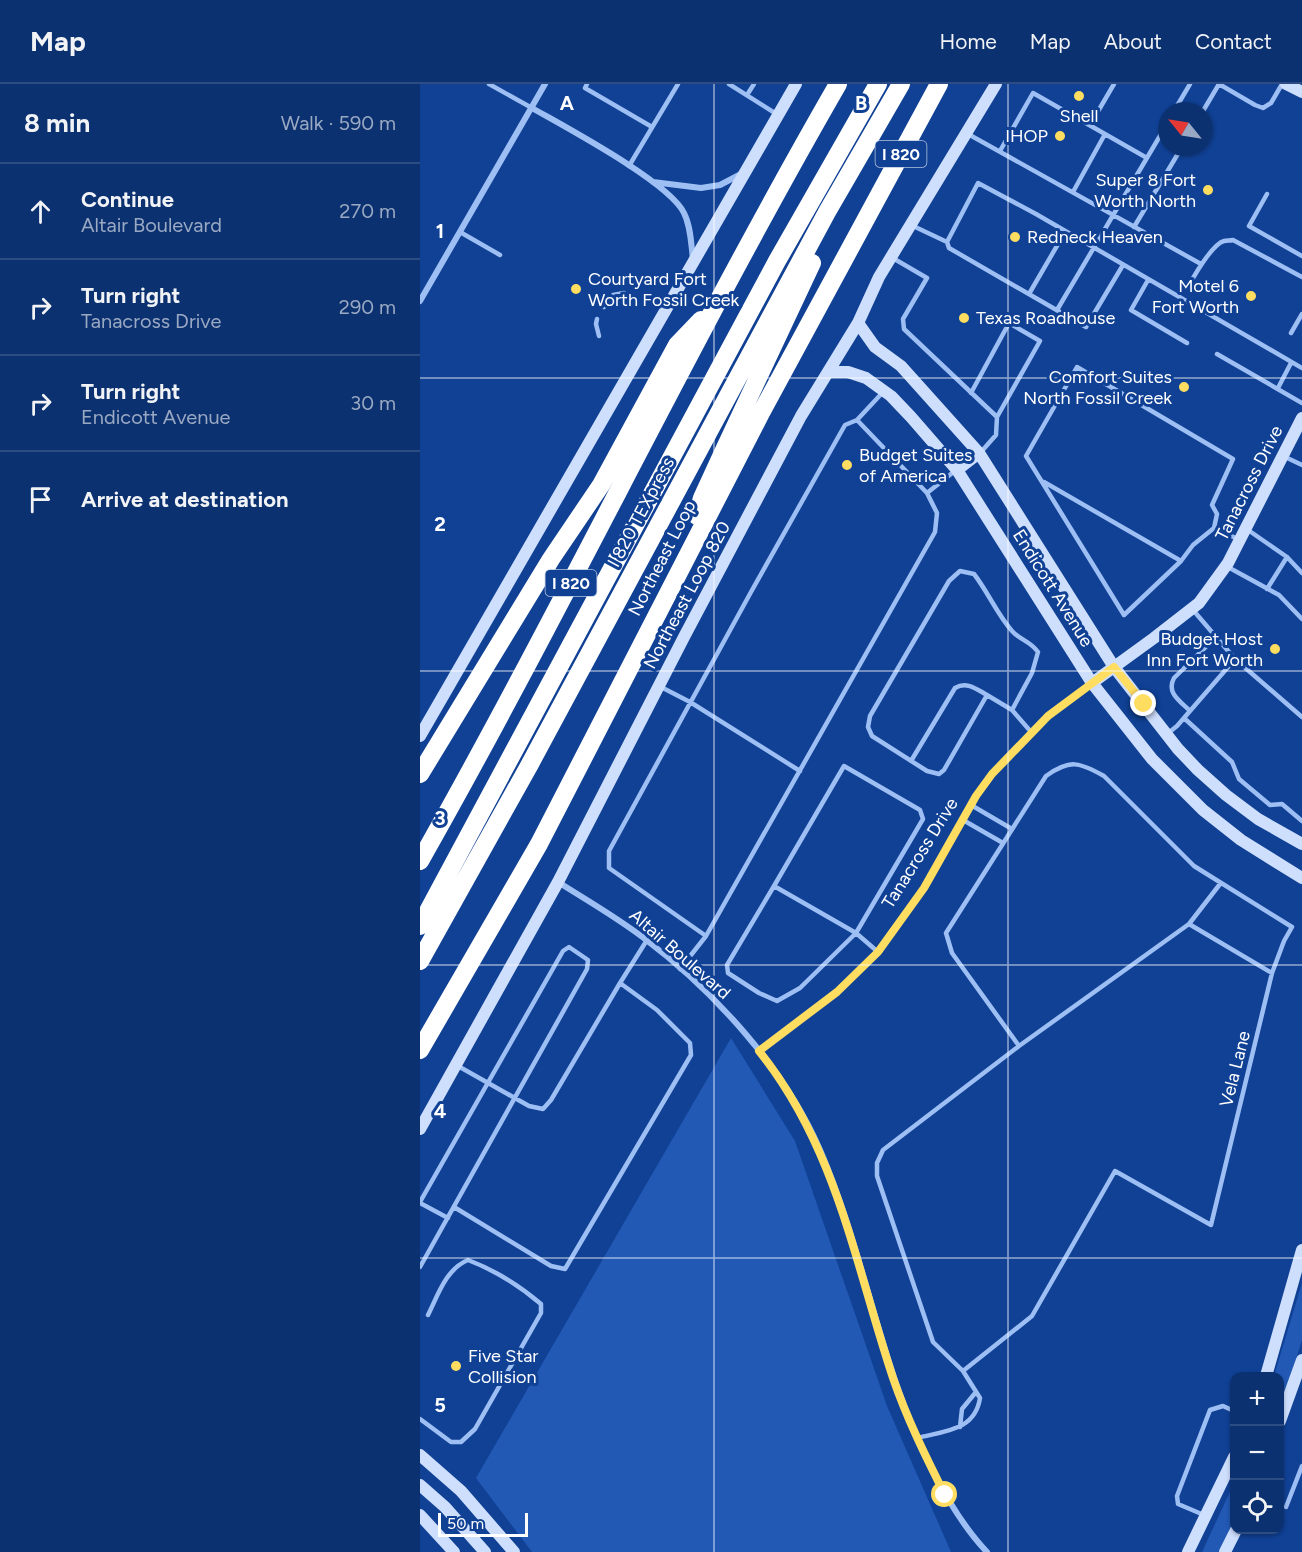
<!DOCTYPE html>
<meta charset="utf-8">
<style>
:root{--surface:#0c3170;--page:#153975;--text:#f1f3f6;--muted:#9aa9c3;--line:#2c4c83}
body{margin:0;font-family:Figtree,sans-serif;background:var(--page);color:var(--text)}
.controls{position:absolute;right:18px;bottom:18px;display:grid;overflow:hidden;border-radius:12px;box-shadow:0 2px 4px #0004}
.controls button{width:54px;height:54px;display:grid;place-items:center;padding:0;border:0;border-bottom:2px solid var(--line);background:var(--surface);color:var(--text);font:30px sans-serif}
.compass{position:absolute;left:738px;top:18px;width:54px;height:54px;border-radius:50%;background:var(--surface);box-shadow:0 2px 4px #0004;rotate:300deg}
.scale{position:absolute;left:18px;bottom:15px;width:90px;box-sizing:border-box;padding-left:6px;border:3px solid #fff;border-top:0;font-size:16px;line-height:21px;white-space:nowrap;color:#fff;-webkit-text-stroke:4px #104195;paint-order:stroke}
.stop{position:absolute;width:18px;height:18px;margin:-14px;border:4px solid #ffdd61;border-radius:50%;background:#fff}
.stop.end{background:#ffdd61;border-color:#fff;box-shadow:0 2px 6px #0008}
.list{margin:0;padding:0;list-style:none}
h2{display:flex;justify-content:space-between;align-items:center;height:78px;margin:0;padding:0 24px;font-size:26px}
h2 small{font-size:20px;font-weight:400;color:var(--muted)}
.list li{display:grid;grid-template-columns:39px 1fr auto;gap:18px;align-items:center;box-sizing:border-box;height:96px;padding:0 24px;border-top:2px solid var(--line)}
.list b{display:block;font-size:22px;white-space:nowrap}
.list p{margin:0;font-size:20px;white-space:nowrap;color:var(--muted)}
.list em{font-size:20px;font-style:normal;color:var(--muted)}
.icon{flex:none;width:33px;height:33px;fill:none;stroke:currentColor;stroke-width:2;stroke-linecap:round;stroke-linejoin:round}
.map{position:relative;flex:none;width:882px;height:1468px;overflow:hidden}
header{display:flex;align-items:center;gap:36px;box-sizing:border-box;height:84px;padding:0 30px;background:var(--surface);border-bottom:2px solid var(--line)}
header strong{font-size:28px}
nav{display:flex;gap:33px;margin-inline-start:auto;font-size:21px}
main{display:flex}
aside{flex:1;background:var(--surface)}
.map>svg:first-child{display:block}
.green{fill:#2259b5}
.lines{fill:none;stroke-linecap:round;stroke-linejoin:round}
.lane{stroke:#9ebff4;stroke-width:4.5}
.street{stroke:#9ebff4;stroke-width:6}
.secondary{stroke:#cedffd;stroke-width:12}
.highway{stroke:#fff;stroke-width:18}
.route{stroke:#ffdd61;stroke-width:8}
.grid{fill:none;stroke:#fff;stroke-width:1.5;stroke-opacity:0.55}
.poi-dot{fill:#ffdd61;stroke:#104195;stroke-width:2}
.labels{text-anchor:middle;stroke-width:6;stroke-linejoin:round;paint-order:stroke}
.shield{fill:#104195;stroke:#b7c6df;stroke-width:1.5}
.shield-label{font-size:16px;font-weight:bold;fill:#fff}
.poi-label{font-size:18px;fill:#fff;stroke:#104195;text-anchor:end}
.street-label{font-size:18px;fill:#fff;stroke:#104195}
.grid-label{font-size:20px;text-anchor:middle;font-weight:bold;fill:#fff;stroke:#104195;stroke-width:6;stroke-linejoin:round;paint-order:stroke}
</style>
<header>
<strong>Map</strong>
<nav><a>Home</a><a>Map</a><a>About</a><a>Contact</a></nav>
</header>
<main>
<aside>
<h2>8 min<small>Walk · 590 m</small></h2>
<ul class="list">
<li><svg class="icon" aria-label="ahead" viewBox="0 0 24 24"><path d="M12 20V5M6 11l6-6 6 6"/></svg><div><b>Continue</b><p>Altair Boulevard</p></div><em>270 m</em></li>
<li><svg class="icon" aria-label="right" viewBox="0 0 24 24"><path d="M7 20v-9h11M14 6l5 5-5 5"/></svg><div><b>Turn right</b><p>Tanacross Drive</p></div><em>290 m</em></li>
<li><svg class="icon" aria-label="right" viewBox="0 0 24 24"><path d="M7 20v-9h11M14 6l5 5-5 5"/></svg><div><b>Turn right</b><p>Endicott Avenue</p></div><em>30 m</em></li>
<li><svg class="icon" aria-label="arrive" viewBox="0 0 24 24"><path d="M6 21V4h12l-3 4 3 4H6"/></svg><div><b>Arrive at destination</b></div></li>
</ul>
</aside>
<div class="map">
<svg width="882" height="1468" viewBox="0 0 882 1468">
<rect width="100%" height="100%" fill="#104195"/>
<path class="green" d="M 311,954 L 375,1057 L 467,1322 L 531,1468 L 112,1468 L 56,1394 Z
M 882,1199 L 882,1256 L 860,1326 L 860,1292 L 854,1292 Z
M 814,1399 L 814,1435 L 799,1468 L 782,1468 Z"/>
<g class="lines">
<path class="lane" d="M 69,0 L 112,24
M 167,0 L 165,4 L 232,43
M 309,0 L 358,31
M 327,11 L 334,0
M 754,27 L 770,0
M 783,27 L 799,0 L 835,21 L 843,24 L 851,19 L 862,0
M 670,41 L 694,0
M 548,50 L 781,180
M 685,50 L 727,74
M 580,67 L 613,9 L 685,50 L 653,108
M 209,82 L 258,0
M 847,110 L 829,142 L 882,172
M 491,141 L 527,158
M 714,143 L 762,63
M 40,148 L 80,171
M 471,173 L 507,194 L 483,235 L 484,245 L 577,333 L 576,351 L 561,368
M 703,181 L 666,243 L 529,164 L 527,158 L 558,99 L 616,130 L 882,284
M 773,194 C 779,184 793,160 804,157 C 807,156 810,157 813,156 L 882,193
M 728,196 L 711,226 L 767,259
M 609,210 L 645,148
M 184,223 L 193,211 L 204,209
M 637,226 L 747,40
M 177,235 L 176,240 L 179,252
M 871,249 L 882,230
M 797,270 L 882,319
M 858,304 L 871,279
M 551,309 L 589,239 L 620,257 L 577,333
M 437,336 L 507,409
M 863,372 L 882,381
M 624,398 L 761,477
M 794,444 L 797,430 L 792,421 L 813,375 L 657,283 L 606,372 L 704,531 L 761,477 L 773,461 L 794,444 L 820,456
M 828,446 L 867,473 L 882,489
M 806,482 L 859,511 L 882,535
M 847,505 L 867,473
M 773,526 L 815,575 L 882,633
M 241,603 L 270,618 L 380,687
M 592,626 L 612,589 L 618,568 C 610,557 600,556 592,547 C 577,530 568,508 554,490 L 540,487 L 529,497 L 450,632 L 448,643 L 452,652 L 507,687 L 519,690 L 524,686 L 567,611 L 592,626 L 612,649
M 770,627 C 760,617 746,609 754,594 L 796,553
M 764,634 L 812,678 L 819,695 L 850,721 L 862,720 L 882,737
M 747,650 L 757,642 L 815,575
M 491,677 L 535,604 C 547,597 556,605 567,611
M 551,721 L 592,745
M 543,736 L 583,759
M 354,802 L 307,881 L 308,889 L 339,909 L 357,917 L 380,904 L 436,849 L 503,735 L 500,726 L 424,682 L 354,802 L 436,849 L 458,868
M 769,840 L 852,889
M 286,852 L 515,448 L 517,429 L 507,409 L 536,386
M 260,885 L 286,852 L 189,784 L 189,767 L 331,508 L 425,341 L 437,336 L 464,307
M 38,982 L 109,1022 L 123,1025 L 131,1016 L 200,899
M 0,1118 L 143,867 L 149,863 L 168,876 L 167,885 L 0,1183
M 0,1119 L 28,1134
M 34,1123 L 131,1182 L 145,1185 L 271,971 L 270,959 L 237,926 L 200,899 L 227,856
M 543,1287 L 612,1232 L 695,1087 L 791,1141 L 852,889 L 864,857 L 872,843 L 774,782 L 684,692 C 659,678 650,675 626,692 L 526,849 L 532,869 L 599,962
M 0,1335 L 31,1358 L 41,1358 L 55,1345 L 121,1229 L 121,1220 C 100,1202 74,1186 48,1176 C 26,1185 18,1211 8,1231
M 540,1343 L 542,1325 L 556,1308
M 497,1354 C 524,1347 555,1347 560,1314 L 543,1287 L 513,1258 L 457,1092 L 457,1079 L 463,1066 L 599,962 L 769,840 L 800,800
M 866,1423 L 882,1382
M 784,1431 L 758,1420 L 757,1412 L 790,1326 L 803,1322 L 814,1327"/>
<path class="street" d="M 112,24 C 145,43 249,98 264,129 C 271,143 271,160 273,175
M 233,98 L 281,104 L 300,101 L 321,90
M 0,217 L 125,0
M 138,798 C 168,817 198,834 225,855 C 295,908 365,985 400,1066 C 445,1170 460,1284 512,1386 C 527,1415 545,1445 567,1468
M 339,967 L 417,908 L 458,868 L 504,804 L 556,712 L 572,690 L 628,632 L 672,599"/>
<path class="secondary" d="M 866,0 L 882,8
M 438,239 L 455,263 L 481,282 L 559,369 L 694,583 L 758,665 L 778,686 L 806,711 L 838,735 L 882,760
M 409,288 L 428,288 L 446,294 L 471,312 L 491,333 L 537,386 L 672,599 L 732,675 L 783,726 L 821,756 L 882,794
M 537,386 L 559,369
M 672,599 L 734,554 L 779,519 L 808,479 L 882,334
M 0,652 L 376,0
M 0,1045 L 138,798 L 264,553 L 381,332 L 438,239 L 459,193 L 576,0
M 846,1292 L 882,1166
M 860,1337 L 882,1276
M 0,1371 L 41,1407 L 94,1468
M 0,1401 L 25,1423 L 65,1468
M 0,1431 L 34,1468
M 768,1468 L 814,1373
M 805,1468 L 816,1446"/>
<path class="highway" d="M 277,432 L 282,414 L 305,364 L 392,179
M 0,690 L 131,475 L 181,401 L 257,261 L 281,236
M 0,777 C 145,521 271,255 418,0
M 0,842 L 357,177 L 458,0
M 0,877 L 110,680 L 407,128 L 481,0
M 0,966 L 119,760 L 341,329 L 519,0"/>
</g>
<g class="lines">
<path class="route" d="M 525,1411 C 506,1373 487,1335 473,1294 C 435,1180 417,1064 339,967 L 417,908 L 458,868 L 504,804 L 556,712 L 572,690 L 628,632 L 694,583 L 724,620"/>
</g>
<path class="grid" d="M 294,0 L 294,1468M 588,0 L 588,1468M 0,294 L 882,294M 0,587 L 882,587M 0,881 L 882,881M 0,1174 L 882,1174"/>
<g class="poi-dot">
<circle cx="659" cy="12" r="6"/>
<circle cx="640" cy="52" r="6"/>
<circle cx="788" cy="106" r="6"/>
<circle cx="595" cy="153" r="6"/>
<circle cx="156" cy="205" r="6"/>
<circle cx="831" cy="212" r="6"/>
<circle cx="544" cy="234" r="6"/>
<circle cx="764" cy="303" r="6"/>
<circle cx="427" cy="381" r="6"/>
<circle cx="855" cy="565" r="6"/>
<circle cx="36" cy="1282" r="6"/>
</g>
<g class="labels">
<g class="shield">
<rect x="455.5" y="57" width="51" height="26" rx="4.5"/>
<rect x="125.5" y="486" width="51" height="26" rx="4.5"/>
</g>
<g class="shield-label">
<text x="481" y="76">I 820</text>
<text x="151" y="505">I 820</text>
</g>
<g class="poi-label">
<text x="659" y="38" text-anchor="middle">Shell</text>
<text x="628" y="58">IHOP</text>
<text x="776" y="102">Super 8 Fort<tspan x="776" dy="21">Worth North</tspan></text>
<text x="607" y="159" text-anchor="start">Redneck Heaven</text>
<text x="168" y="201" text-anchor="start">Courtyard Fort<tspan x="168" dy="21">Worth Fossil Creek</tspan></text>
<text x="819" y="208">Motel 6<tspan x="819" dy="21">Fort Worth</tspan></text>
<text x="556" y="240" text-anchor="start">Texas Roadhouse</text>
<text x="752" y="299">Comfort Suites<tspan x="752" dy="21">North Fossil Creek</tspan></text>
<text x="439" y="377" text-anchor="start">Budget Suites<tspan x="439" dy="21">of America</tspan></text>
<text x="843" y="561">Budget Host<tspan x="843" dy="21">Inn Fort Worth</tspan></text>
<text x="48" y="1278" text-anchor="start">Five Star<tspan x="48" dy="21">Collision</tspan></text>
</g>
<g class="street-label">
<text transform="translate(829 399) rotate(-63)" y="6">Tanacross Drive</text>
<text transform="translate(221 428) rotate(-62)" y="6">I 820 TEXpress</text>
<text transform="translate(242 474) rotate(-63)" y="6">Northeast Loop</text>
<text transform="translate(633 504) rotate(58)" y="6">Endicott Avenue</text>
<text transform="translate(267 511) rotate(-62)" y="6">Northeast Loop 820</text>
<text transform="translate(500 769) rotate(-58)" y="6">Tanacross Drive</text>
<text transform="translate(260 870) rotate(41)" y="6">Altair Boulevard</text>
<text transform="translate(815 985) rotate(-76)" y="6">Vela Lane</text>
</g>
</g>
<g class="grid-label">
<text x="147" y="26">A</text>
<text x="441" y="26">B</text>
<text x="20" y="154">1</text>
<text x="20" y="447">2</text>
<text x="20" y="741">3</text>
<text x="20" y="1034">4</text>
<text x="20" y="1328">5</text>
</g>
</svg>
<div class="controls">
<button>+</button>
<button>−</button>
<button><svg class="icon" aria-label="locate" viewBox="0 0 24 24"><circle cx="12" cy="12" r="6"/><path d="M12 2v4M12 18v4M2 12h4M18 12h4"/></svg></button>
</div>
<svg class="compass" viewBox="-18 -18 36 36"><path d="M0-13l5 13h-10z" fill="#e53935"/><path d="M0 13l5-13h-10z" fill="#9aa9c3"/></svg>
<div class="scale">50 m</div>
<div class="stop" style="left:525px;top:1411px"></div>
<div class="stop end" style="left:724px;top:620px"></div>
</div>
</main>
